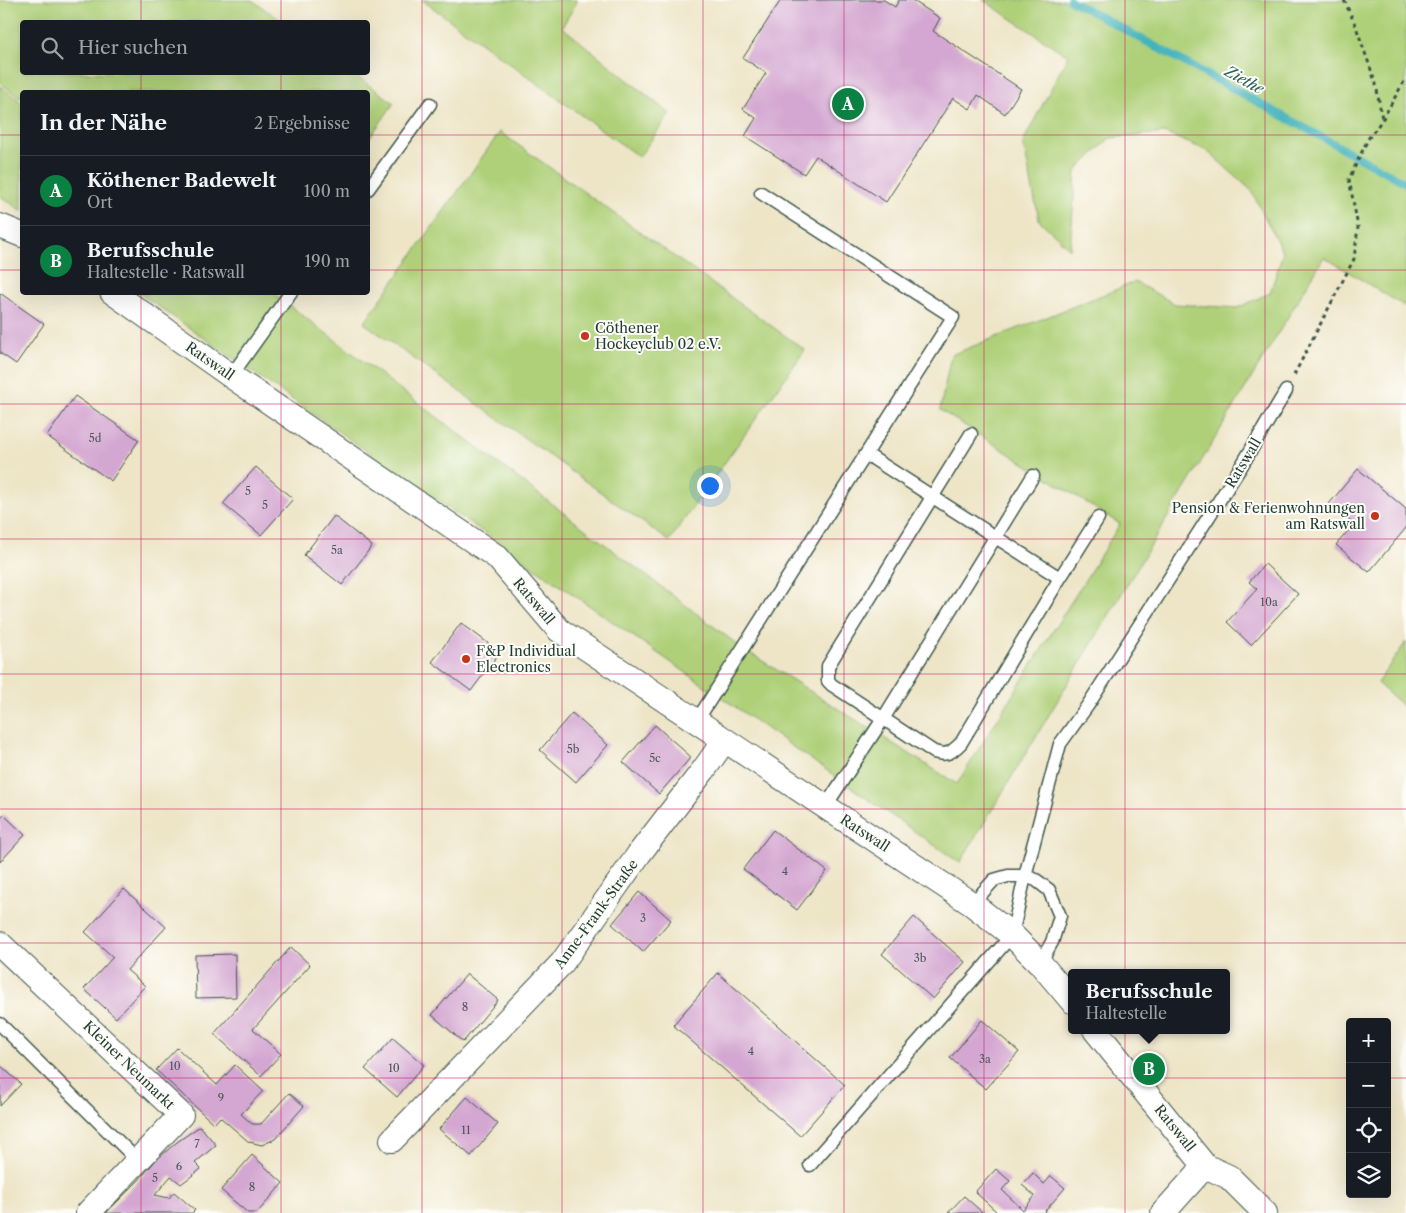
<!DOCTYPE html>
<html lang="de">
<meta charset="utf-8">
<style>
:root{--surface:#171b24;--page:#242831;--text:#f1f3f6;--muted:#9ea1a6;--line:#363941;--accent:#0b8043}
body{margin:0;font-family:"Libre Caslon Text",serif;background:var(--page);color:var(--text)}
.controls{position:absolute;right:15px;bottom:15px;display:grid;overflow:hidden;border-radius:5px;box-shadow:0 5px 20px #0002}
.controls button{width:45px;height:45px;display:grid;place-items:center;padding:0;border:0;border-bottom:1px solid var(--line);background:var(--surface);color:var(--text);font:25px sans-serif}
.you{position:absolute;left:709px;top:485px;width:18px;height:18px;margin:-12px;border:4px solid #fff;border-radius:50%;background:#1a73e8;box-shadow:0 0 0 8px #1a73e833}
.badge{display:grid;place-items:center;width:32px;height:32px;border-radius:50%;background:var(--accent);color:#fff;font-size:16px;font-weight:700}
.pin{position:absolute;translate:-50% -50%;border:2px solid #fff;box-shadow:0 1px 5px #0006}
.popup{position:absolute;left:1068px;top:969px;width:162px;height:65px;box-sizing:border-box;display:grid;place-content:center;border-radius:5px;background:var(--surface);filter:drop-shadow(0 1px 4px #0005);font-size:16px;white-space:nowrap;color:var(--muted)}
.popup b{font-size:19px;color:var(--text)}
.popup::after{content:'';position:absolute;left:50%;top:100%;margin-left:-10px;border:10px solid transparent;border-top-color:var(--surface)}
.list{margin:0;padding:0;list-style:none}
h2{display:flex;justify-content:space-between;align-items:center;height:65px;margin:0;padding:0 20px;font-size:21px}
h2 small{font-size:16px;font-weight:400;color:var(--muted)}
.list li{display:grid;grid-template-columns:32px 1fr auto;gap:15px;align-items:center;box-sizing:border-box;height:70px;padding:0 20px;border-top:1px solid var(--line)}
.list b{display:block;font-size:19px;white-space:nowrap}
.list p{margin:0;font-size:16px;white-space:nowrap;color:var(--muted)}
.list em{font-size:16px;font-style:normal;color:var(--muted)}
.icon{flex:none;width:28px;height:28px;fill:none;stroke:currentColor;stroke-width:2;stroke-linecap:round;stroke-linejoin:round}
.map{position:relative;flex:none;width:1406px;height:1213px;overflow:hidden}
.search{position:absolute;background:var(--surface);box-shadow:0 5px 20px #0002;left:20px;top:20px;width:350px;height:55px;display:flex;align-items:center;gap:12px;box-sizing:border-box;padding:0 18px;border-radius:5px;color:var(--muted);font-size:19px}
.panel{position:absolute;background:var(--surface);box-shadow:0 5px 20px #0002;left:20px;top:90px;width:350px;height:205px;border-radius:5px}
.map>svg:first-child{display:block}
.green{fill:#afd078;stroke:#678656}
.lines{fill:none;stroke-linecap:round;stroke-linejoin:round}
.stream{stroke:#42b2bb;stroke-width:8}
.building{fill:#d4a7d2}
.service-casing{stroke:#3e564a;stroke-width:15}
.minor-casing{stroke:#3e564a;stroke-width:26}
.path{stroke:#3e564a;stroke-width:3;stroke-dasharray:4 4;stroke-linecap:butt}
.service{stroke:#fff;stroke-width:12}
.minor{stroke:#fff;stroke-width:24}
.grid{fill:none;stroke:#c2185b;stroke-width:1;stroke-opacity:0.55}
.poi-dot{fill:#c8321e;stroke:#fdfcf7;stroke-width:2}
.labels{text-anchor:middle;stroke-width:4;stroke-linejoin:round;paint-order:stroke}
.number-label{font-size:11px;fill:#4c585c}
.poi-label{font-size:14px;fill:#1f3d34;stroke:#fdfcf7;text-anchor:start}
.street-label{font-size:14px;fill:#1f3d34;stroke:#fdfcf7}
.water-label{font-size:15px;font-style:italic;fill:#2a605c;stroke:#fdfcf7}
</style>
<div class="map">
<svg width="1406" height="1213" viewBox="0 0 1406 1213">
<rect width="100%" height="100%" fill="#fdfcf7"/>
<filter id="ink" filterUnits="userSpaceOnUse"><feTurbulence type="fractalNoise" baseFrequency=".02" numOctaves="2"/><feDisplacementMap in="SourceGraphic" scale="10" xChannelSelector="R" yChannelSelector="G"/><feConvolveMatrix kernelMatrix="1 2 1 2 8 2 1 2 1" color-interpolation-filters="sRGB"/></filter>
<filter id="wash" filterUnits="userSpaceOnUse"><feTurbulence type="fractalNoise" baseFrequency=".0096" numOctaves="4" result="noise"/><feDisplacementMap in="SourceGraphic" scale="20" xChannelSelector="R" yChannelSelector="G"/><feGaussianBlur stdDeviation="1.12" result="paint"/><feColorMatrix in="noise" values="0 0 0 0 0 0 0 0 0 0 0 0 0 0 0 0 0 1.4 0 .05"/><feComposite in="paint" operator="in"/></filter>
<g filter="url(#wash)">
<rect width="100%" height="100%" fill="#eee5c7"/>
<path class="green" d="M 0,0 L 252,0 L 283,22 L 22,22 L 22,72 L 352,73 L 394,103 L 368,140 L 368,92 L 22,92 L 22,99 L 0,83 Z
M 422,0 L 578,0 L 562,27 L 670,114 L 639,157 Z
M 983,0 L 1406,0 L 1406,307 L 1324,257 L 960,863 L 139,293 L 273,293 L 742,648 L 957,784 L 1120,524 L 940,410 L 951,355 L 1135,282 L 1175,304 L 1237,308 L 1270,293 L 1283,253 L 1251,190 L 1206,150 L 1164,133 L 1110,138 L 1076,171 L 1070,249 L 1039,220 L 1023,142 L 1068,56 Z
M 0,86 L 22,103 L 22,211 L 0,196 Z
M 500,132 L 805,350 L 669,541 L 364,323 Z
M 1406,642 L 1406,709 L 1377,683 Z"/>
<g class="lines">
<path class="stream" d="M 1070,0 L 1406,183"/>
</g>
<g id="blocks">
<path class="building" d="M 781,0 L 884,0 L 895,7 L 899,0 L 912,0 L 940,18 L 933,31 L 1021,89 L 1005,114 L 978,95 L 970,109 L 953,98 L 886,202 L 816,156 L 804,174 L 745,136 L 756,118 L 743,109 L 766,73 L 743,58 Z
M 0,293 L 44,324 L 16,364 L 0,353 Z
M 75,396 L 139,440 L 111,481 L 47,436 Z
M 256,467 L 293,499 L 261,535 L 223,504 Z
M 1358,469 L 1406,509 L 1406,528 L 1369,572 L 1336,545 L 1354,524 L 1329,504 Z
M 334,516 L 372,546 L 342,585 L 304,555 Z
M 1265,564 L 1298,594 L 1251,645 L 1227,622 L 1257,589 L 1249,582 Z
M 461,623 L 500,652 L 471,691 L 432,662 Z
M 572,713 L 608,745 L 576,782 L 540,750 Z
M 655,725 L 691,757 L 659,794 L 623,762 Z
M 4,815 L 25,835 L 0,862 L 0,819 Z
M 773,830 L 827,871 L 797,910 L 743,869 Z
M 124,889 L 166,927 L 127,970 L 145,986 L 116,1018 L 84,989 L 113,957 L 85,932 Z
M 639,892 L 671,920 L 643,952 L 612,924 Z
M 914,917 L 965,962 L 933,999 L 882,954 Z
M 291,947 L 310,965 L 253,1029 L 281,1054 L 261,1076 L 214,1034 Z
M 235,954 L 236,997 L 196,998 L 195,955 Z
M 718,973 L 845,1085 L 800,1136 L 673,1025 Z
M 467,974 L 498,1000 L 463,1042 L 432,1015 Z
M 982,1020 L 1019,1052 L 986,1089 L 950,1058 Z
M 393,1038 L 424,1065 L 397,1097 L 365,1069 Z
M 177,1048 L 217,1085 L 235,1065 L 263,1091 L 241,1114 L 252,1124 L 261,1124 L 289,1093 L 304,1106 L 275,1139 L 262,1145 L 249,1142 L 220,1117 L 214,1124 L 156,1070 Z
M 0,1065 L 21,1084 L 0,1106 Z
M 467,1097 L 498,1124 L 471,1156 L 439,1129 Z
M 200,1126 L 216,1145 L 195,1163 L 201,1169 L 181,1184 L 171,1176 L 155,1195 L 169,1198 L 174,1192 L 195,1210 L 192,1213 L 106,1213 L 139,1180 L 155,1161 L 177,1142 Z
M 252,1155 L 283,1183 L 257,1213 L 248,1213 L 221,1190 Z
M 996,1169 L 1010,1181 L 1002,1190 L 1023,1210 L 1035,1196 L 1022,1185 L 1033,1173 L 1044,1184 L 1051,1176 L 1065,1188 L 1045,1211 L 1047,1213 L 998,1213 L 975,1192 Z
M 964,1196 L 983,1213 L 948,1213 Z"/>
</g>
</g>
<g filter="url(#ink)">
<use href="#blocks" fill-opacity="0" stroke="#3e564a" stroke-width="1"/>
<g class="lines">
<defs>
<path id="service" d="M 368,189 L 430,104
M 231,376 L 291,292
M 866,454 C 931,496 995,537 1060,578 L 961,743 C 951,753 947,756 934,752 L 832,685 L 828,681 L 828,666 L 971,434
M 1060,578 L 1098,518
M 696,722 L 953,317 L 761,193
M 825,807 L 883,719 L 1033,476
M 972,904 L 994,880 L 1008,876 L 1025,876 L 1036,880 L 1049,890 L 1060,916 L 1052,942 L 1040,963
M 0,1024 L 138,1161
M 810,1165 L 1012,935 L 1025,876 L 1060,744 L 1088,705 L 1242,465 L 1286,391"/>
<path id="minor" d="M 0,226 L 22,235
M 112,292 L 231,376 L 497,557 L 559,630 L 972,904 L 1012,935 L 1040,963 L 1072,1001
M 0,944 L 181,1115 L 88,1213
M 1095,1030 L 1205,1166 L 1229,1177 L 1265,1213
M 392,1140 L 562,963 L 639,854 L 705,768 L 724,741
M 1163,1213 L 1205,1166"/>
</defs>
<use href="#service" class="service-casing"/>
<use href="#minor" class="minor-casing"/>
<path class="path" d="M 1344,0 L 1355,24 L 1376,84 L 1382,119
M 1294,375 L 1354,259 L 1358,227 L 1349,179 L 1368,139 L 1382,120 L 1406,78"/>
<use href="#service" class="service"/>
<use href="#minor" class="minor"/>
</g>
</g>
<path class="grid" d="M 141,0 L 141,22M 281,0 L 281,22M 422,0 L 422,1213M 562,0 L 562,1213M 703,0 L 703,1213M 844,0 L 844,1213M 984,0 L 984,1213M 1125,0 L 1125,1213M 1265,0 L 1265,1213M 141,72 L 141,92M 281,72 L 281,92M 0,135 L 22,135M 368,135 L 1406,135M 0,270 L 22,270M 368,270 L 1406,270M 141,292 L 141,1213M 281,292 L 281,1213M 0,404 L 1406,404M 0,539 L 1406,539M 0,674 L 1406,674M 0,809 L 1406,809M 0,943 L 1406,943M 0,1078 L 1350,1078M 1387,1078 L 1406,1078"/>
<g class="poi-dot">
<circle cx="585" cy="336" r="5"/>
<circle cx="1375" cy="516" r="5"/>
<circle cx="466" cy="659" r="5"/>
</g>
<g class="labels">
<g class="number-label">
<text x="95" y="442">5d</text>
<text x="248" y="495">5</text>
<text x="265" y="509">5</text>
<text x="337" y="554">5a</text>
<text x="1269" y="606">10a</text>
<text x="573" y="753">5b</text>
<text x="655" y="762">5c</text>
<text x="785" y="875">4</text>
<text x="643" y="922">3</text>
<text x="920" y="962">3b</text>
<text x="465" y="1011">8</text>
<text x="751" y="1055">4</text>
<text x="985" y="1063">3a</text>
<text x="175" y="1070">10</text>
<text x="394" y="1072">10</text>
<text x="221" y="1102">9</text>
<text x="466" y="1134">11</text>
<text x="197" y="1148">7</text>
<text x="179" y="1170">6</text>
<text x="155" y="1182">5</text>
<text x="252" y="1191">8</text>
</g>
<g class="poi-label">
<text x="595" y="333">Cöthener<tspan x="595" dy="16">Hockeyclub 02 e.V.</tspan></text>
<text x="1365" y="513" text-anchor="end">Pension &amp; Ferienwohnungen<tspan x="1365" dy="16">am Ratswall</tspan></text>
<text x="476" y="656">F&amp;P Individual<tspan x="476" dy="16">Electronics</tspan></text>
</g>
<g class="street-label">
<text transform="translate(210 361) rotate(35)" y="5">Ratswall</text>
<text transform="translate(1243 463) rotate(-59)" y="5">Ratswall</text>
<text transform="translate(534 601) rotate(50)" y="5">Ratswall</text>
<text transform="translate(865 833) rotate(33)" y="5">Ratswall</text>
<text transform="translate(596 914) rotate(-54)" y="5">Anne-Frank-Straße</text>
<text transform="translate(129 1065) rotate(44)" y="5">Kleiner Neumarkt</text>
<text transform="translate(1175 1128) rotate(51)" y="5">Ratswall</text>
</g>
<g class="water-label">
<text transform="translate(1244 80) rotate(29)" y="5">Ziethe</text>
</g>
</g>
</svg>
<div class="controls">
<button>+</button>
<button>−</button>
<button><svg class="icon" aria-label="locate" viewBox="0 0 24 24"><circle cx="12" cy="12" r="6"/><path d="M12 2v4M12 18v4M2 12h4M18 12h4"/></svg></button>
<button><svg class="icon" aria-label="layers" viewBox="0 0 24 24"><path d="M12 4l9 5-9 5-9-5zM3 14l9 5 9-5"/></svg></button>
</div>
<div class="you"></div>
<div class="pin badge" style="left:848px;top:104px">A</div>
<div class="pin badge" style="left:1149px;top:1069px">B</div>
<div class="popup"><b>Berufsschule</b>Haltestelle</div>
<div class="search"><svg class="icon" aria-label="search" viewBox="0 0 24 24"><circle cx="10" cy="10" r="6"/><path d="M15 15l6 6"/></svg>Hier suchen</div>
<section class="panel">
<h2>In der Nähe<small>2 Ergebnisse</small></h2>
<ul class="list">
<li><span class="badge">A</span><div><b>Köthener Badewelt</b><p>Ort</p></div><em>100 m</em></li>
<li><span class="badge">B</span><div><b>Berufsschule</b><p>Haltestelle · Ratswall</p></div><em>190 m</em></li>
</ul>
</section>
</div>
